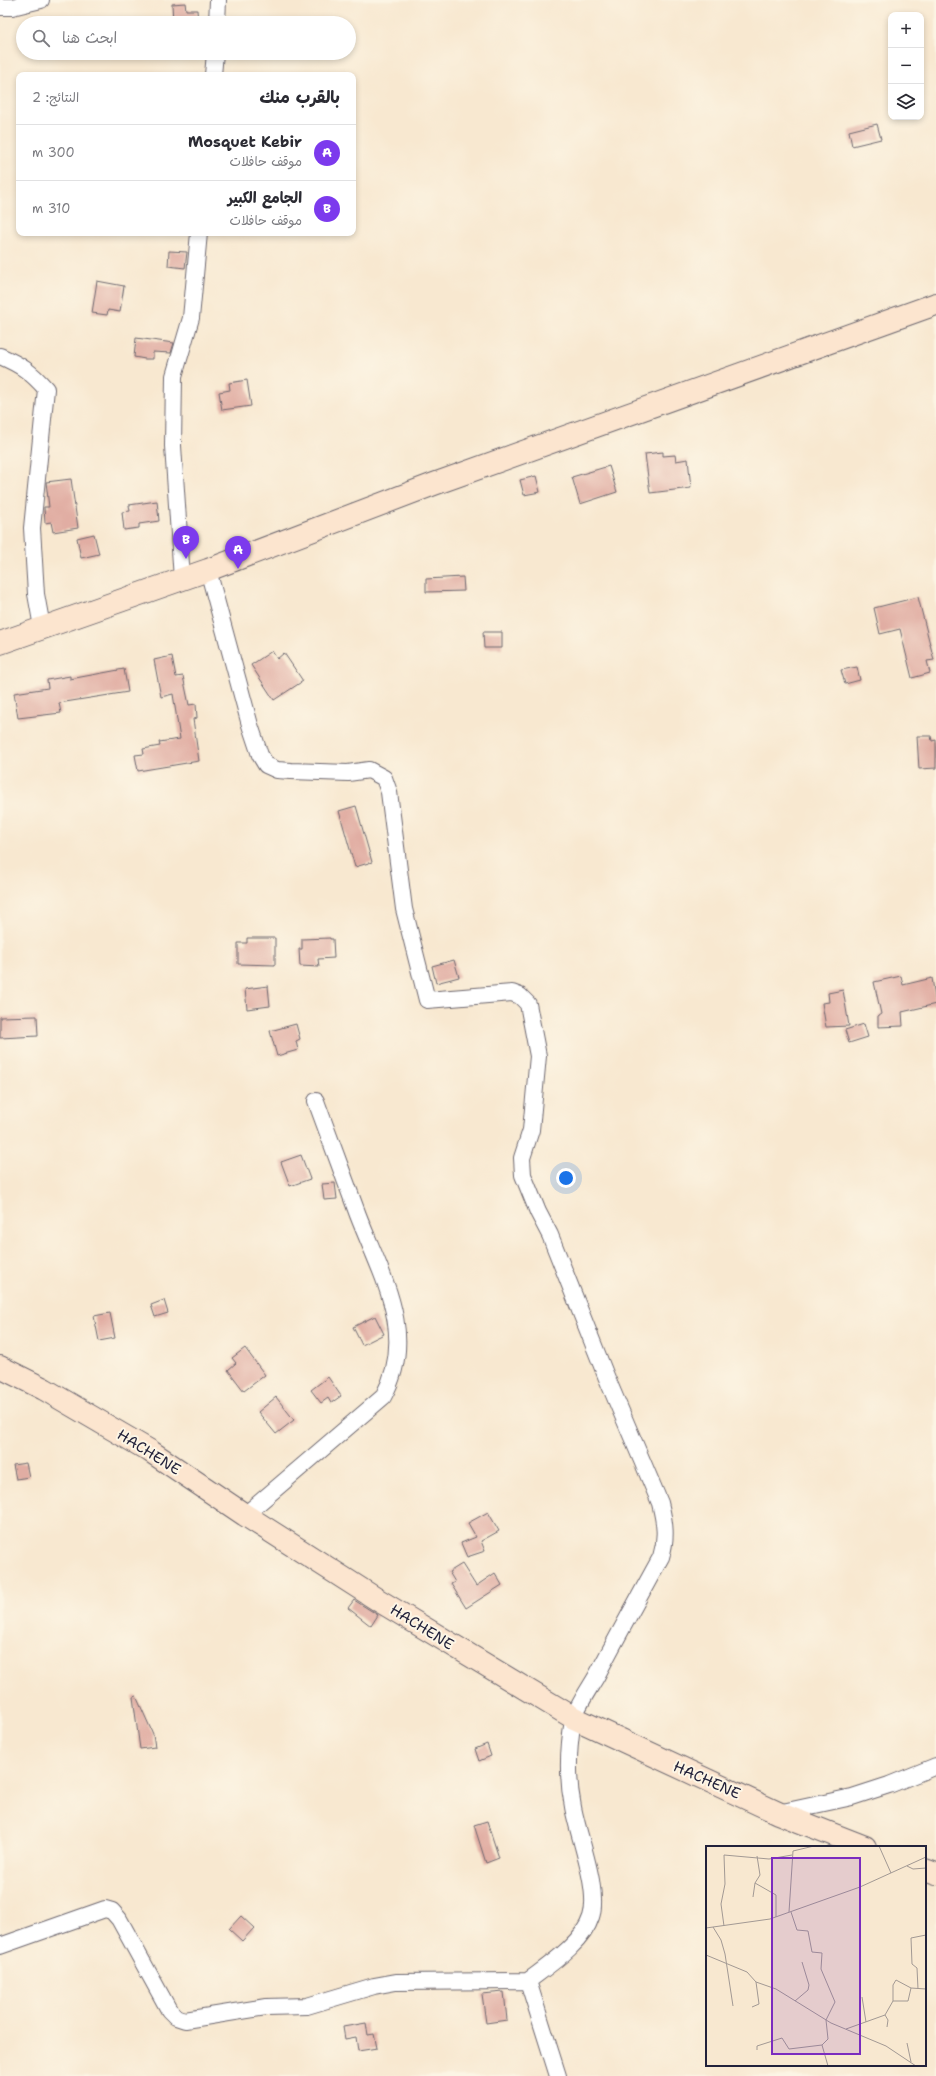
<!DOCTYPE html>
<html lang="ar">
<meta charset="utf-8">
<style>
:root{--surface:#fff;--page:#f2f2f3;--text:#2b2b33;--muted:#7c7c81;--line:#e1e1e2;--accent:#7c3aed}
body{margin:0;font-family:"Shantell Sans","Playpen Sans Arabic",sans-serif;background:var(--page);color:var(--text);direction:rtl}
.controls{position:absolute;right:12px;top:12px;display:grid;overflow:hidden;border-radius:8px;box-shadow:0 2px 6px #0003}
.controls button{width:36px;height:36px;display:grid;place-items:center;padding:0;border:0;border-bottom:1px solid var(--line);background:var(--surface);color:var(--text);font:20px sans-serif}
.you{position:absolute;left:566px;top:1178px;width:14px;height:14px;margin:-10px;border:3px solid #fff;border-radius:50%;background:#1a73e8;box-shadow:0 0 0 6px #1a73e833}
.badge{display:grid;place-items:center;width:26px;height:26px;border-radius:50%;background:var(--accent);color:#fff;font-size:13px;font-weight:700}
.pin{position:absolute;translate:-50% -33px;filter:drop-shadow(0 1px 2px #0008)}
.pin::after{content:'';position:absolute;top:21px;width:14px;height:12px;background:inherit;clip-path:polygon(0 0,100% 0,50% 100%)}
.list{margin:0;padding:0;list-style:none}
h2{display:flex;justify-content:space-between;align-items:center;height:52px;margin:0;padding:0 16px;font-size:17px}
h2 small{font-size:13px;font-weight:400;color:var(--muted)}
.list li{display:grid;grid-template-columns:26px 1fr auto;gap:12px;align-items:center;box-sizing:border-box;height:56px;padding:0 16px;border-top:1px solid var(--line)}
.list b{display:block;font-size:15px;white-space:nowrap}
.list p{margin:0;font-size:13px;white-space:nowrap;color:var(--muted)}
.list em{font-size:13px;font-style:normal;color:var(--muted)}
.icon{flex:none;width:22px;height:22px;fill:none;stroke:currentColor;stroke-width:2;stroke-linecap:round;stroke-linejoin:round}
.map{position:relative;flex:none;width:936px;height:2076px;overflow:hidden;direction:ltr}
.search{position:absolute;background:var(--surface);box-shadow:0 2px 6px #0003;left:16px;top:16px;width:340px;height:44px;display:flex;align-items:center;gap:10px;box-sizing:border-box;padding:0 14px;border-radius:22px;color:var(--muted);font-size:15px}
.panel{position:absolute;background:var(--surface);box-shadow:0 2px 6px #0003;left:16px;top:72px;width:340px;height:164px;border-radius:8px;direction:rtl}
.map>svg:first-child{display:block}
.building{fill:#e1ada3}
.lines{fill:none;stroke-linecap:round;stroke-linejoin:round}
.street-casing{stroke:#6d676f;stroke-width:18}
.secondary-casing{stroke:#6d676f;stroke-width:24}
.street{stroke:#fff;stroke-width:16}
.secondary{stroke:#fce5cf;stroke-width:22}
.labels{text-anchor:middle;stroke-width:4;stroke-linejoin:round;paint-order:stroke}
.street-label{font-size:15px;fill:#22223b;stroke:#fcf5e5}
.inset-road{fill:none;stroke:#a29994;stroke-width:1}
.view{fill:#7b2cbf;fill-opacity:0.15;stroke:#7b2cbf;stroke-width:2}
.inset-edge{fill:none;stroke:#22223b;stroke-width:2}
</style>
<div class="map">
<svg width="936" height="2076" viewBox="0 0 936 2076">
<rect width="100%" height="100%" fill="#fcf5e5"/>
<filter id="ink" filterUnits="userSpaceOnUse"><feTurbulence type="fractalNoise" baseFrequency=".025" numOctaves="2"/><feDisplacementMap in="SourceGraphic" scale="8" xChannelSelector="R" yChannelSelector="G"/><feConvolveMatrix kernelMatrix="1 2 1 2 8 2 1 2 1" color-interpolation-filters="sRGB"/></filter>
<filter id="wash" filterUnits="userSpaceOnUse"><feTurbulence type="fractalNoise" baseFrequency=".012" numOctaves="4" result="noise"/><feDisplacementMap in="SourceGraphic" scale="16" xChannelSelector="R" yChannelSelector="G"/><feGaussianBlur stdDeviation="0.9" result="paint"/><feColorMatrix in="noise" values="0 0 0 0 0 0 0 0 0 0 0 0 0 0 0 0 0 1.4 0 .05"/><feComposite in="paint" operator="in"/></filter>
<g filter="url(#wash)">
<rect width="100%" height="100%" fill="#f8e8d0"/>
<g id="blocks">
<path class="building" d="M 185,3 L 186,10 L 197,10 L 198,23 L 173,23 L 172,4 Z
M 877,124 L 881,139 L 852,146 L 849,131 Z
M 169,251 L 187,252 L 185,268 L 168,266 Z
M 97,281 L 124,286 L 120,312 L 108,310 L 107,315 L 92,313 Z
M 136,338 L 174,343 L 171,353 L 153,352 L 153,359 L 145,359 L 134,357 Z
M 247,380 L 251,406 L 222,410 L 219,392 L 230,390 L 229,383 Z
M 663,452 L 663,456 L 675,455 L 676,461 L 688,459 L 691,488 L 650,493 L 645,454 Z
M 609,466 L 617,492 L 580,504 L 572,477 Z
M 536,476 L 540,492 L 524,495 L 520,480 Z
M 71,479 L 78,528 L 53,532 L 51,522 L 45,523 L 44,507 L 49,507 L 46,482 Z
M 157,501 L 159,521 L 139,524 L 139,528 L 124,530 L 122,512 L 130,511 L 129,505 Z
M 94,534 L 99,554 L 81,558 L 77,538 Z
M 463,577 L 464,591 L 426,592 L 426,579 Z
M 918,597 L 934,660 L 927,661 L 930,673 L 912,678 L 900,629 L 880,634 L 874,608 Z
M 483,632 L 502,632 L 502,648 L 484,648 Z
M 272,651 L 277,659 L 284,653 L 303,681 L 274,700 L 251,665 Z
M 172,656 L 176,677 L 183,676 L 189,705 L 196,704 L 197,718 L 193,719 L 199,761 L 138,771 L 135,755 L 144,754 L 143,749 L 160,746 L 159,742 L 180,739 L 173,694 L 161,697 L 154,660 Z
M 857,667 L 860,680 L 845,684 L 841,670 Z
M 124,669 L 128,692 L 59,703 L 61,713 L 18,718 L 14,693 L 48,688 L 47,680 L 70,676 L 70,679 Z
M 917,736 L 931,736 L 932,741 L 936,740 L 936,768 L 919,769 Z
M 356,806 L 372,862 L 355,867 L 339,811 Z
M 247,938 L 275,938 L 275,965 L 238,964 L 238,943 L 247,943 Z
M 330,938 L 330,939 L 333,939 L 334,958 L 318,959 L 319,967 L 300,966 L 299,949 L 302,949 L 302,939 Z
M 454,960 L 459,977 L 436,983 L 432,966 Z
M 901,976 L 903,985 L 932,978 L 936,1004 L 902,1012 L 903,1026 L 878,1027 L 878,1016 L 881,1014 L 874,982 Z
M 268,986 L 270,1006 L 247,1009 L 245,989 Z
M 843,990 L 849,1026 L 826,1027 L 822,1003 L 829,1002 L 828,993 Z
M 37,1016 L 38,1036 L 0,1038 L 0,1017 Z
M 296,1024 L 300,1039 L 296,1041 L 298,1050 L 277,1056 L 270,1031 Z
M 864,1024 L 868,1037 L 849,1043 L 845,1030 Z
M 301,1155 L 310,1179 L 290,1186 L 281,1162 Z
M 335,1183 L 337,1199 L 324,1200 L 322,1184 Z
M 164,1300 L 168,1313 L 155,1317 L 151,1305 Z
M 110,1313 L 115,1338 L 99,1341 L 94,1316 Z
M 375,1316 L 384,1334 L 362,1345 L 353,1327 Z
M 245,1348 L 265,1375 L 244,1391 L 228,1370 L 236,1363 L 232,1358 Z
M 328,1377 L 341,1396 L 331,1403 L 328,1398 L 321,1403 L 311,1390 Z
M 276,1397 L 294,1420 L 276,1434 L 258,1412 Z
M 26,1463 L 29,1477 L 16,1479 L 13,1465 Z
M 488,1512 L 499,1531 L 481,1541 L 485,1551 L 467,1557 L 461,1543 L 476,1537 L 468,1523 Z
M 462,1564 L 476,1586 L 495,1573 L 502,1585 L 466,1608 L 451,1584 L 455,1582 L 449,1572 Z
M 354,1600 L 378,1615 L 371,1626 L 348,1608 Z
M 136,1696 L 153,1734 L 155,1747 L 140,1749 L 133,1697 Z
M 487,1744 L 491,1756 L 479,1761 L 475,1749 Z
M 487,1821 L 499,1858 L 486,1863 L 474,1825 Z
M 241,1916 L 254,1928 L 242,1941 L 229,1929 Z
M 504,1992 L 507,2020 L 486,2023 L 482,1994 Z
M 366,2023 L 368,2035 L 374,2034 L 377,2048 L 358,2051 L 356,2037 L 345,2039 L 343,2027 Z"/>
</g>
</g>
<g filter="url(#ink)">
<use href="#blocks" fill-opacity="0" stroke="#6d676f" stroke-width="1"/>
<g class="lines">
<defs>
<path id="street" d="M 0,7 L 12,7 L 41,0
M 217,23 L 218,0
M 213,75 L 215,53
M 0,356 C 21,365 31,372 46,389 L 32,528 L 36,594 L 42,627
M 208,570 L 250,725 L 260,755 L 266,765 L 277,770 L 291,771 L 348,773 L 369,770 L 384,778 L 389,792 L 404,909 L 427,1000 L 512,993 L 520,996 L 528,1004 L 538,1056 L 531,1130 L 522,1158 L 523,1175 L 538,1212 L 550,1235 L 606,1376 L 660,1503 C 665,1523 667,1538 661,1557 C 639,1597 617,1637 596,1677 C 589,1689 576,1708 573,1720 C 568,1749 567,1778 573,1807 C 578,1836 600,1890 591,1917 C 583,1943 549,1965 528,1981 L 558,2076
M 182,579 L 173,446 L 174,376 L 191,318 L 199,233
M 245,1515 L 383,1397 C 418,1334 381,1275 358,1215 C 344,1177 330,1139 316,1101
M 778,1813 L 852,1797 L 889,1785 L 936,1766
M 0,1946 L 105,1909 L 112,1911 L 119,1919 L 169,2010 L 176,2017 L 185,2020 L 266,2007 L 307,2006 L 374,1986 L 396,1982 L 528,1981"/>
<path id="secondary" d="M 0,643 L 208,570 L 434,484 L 936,304
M 0,1367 L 44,1389 L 150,1451 L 245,1515 L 378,1600 L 574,1718 L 778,1813 L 865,1847
M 925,1870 L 936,1874"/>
</defs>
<use href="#street" class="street-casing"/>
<use href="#secondary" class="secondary-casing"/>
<use href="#street" class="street"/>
<use href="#secondary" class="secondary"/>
</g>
</g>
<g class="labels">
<g class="street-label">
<text transform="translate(149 1452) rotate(32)" y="5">HACHENE</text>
<text transform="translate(422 1627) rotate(32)" y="5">HACHENE</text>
<text transform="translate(707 1780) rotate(24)" y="5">HACHENE</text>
</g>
</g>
<g transform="translate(706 1846)">
<rect width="220" height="220" fill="#f8e8d0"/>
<path class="inset-road" d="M 173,0 L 185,27M 201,20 L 207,23 L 220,22M 49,37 L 70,49 L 70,71M 47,51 L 49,37 L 54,29 L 51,10M 83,66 L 87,5 L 108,0M 85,66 L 91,84 L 102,85 L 106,106 L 116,107 L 115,123 L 129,156 L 120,174 L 122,193 L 116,199 L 122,220M 18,80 L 15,58 L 19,38 L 18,9 L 63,13 L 86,9M 7,81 L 15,94 L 19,108 L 27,160M 0,82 L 64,73 L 154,41 L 220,11M 0,109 L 41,126 L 50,136 L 70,143 L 125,177 L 180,200 L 210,220M 212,143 L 211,122 L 206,118 L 205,92 L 220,89M 156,151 L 160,176M 89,155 L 102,144 L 103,139 L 96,116M 187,155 L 202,155 L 205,142M 46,161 L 53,158 L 50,136M 179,169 L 182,174 L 181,181M 140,183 L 179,169 L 187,155 L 187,139 L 190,134 L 205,142 L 220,143M 201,197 L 205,216M 51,204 L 51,200 L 76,192 L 83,203 L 116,199"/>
<path class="view" d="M 66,12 L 154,12 L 154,208 L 66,208 Z"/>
<rect width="220" height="220" class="inset-edge"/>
</g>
</svg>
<div class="controls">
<button>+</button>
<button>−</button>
<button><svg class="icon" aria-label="layers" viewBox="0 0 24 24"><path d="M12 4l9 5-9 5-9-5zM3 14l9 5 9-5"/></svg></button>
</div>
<div class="you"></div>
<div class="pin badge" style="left:238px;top:569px">A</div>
<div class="pin badge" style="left:186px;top:559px">B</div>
<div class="search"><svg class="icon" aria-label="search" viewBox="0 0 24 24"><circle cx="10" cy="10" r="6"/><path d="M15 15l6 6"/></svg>ابحث هنا</div>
<section class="panel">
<h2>بالقرب منك<small>النتائج: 2</small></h2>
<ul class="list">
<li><span class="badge">A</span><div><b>Mosquet Kebir</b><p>موقف حافلات</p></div><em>300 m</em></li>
<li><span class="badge">B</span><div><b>الجامع الكبير</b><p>موقف حافلات</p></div><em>310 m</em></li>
</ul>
</section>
</div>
